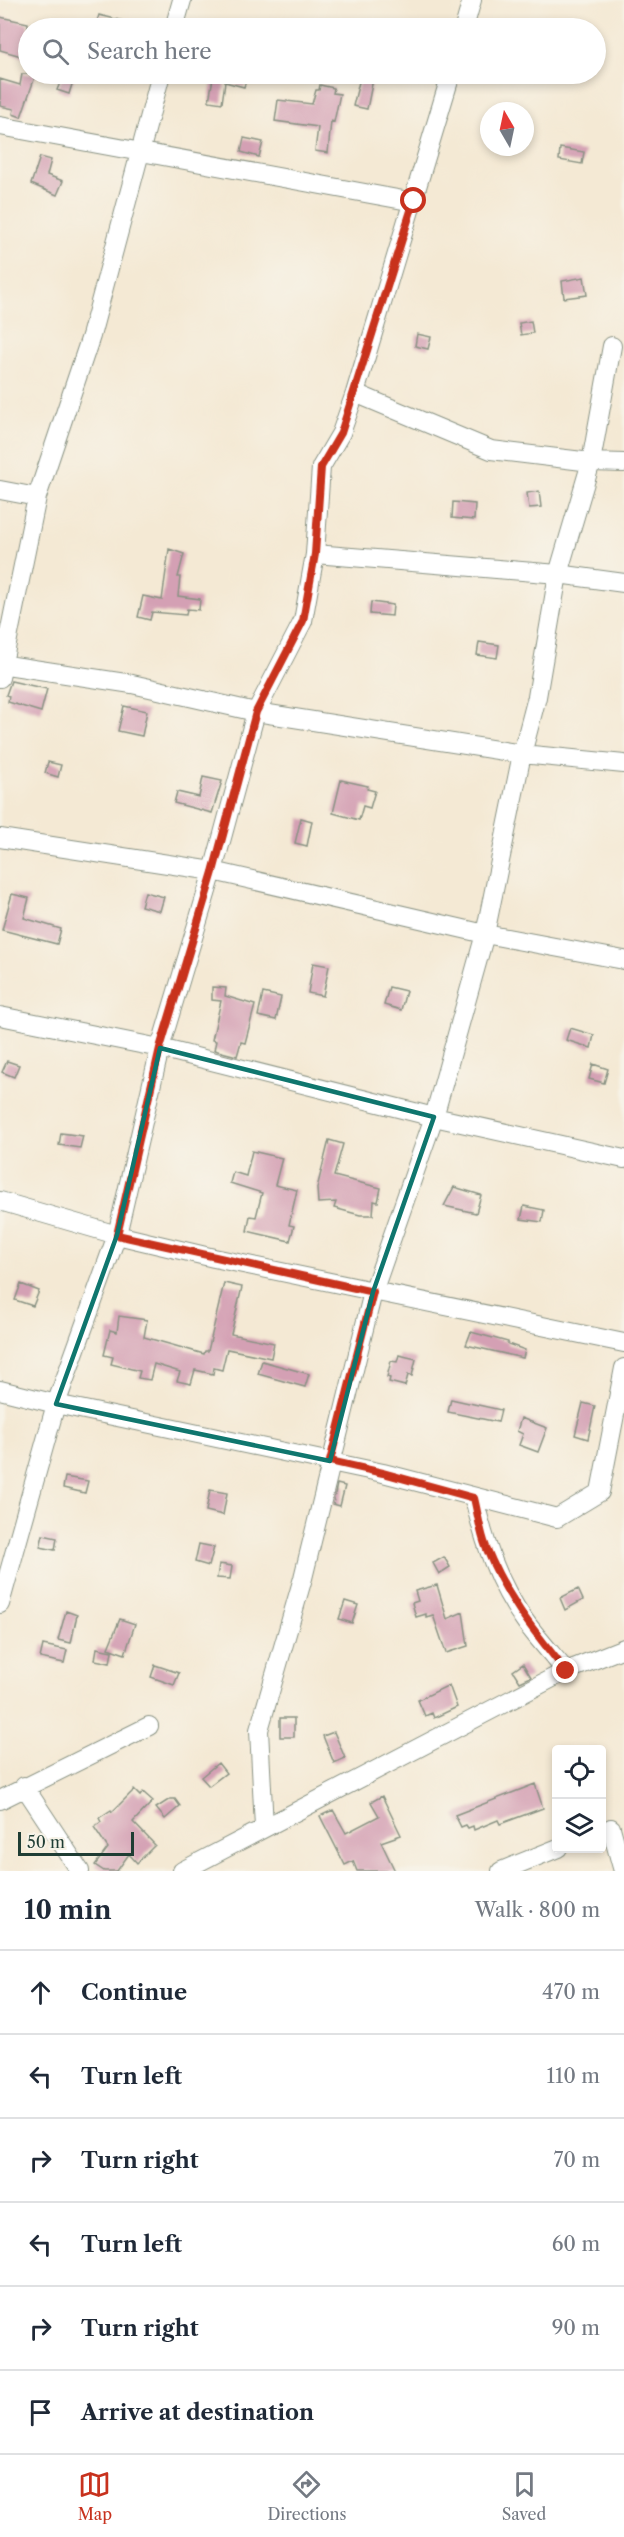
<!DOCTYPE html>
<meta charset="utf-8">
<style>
:root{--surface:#fff;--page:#f6f6f7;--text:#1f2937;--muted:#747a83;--line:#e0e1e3;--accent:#c8321e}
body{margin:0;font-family:"Libre Caslon Text",serif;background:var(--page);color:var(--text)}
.controls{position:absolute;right:18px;bottom:18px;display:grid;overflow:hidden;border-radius:6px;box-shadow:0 3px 9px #0003}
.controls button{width:54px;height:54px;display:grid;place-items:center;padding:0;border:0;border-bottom:2px solid var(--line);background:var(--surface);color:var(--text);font:30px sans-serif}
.compass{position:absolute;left:480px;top:102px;width:54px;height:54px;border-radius:50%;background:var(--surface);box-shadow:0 3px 9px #0003;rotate:351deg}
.scale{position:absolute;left:18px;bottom:15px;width:116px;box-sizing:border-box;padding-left:6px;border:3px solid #1f3d34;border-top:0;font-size:16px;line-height:21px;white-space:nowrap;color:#1f3d34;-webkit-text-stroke:4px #f7f3e8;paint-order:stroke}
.stop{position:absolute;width:18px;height:18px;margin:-14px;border:4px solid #c8321e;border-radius:50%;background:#fff}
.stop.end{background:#c8321e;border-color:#fff;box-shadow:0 2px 6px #0008}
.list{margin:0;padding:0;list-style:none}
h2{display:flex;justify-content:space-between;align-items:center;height:78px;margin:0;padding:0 24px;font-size:26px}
h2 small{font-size:20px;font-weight:400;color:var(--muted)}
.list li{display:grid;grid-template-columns:39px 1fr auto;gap:18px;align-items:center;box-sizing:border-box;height:84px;padding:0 24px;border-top:2px solid var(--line)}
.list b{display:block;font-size:22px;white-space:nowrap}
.list em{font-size:20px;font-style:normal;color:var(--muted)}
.icon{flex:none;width:33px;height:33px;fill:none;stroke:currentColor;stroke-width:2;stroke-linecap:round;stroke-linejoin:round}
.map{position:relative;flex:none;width:624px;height:1871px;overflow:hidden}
.search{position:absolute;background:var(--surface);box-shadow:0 3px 9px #0003;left:18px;right:18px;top:18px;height:66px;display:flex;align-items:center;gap:15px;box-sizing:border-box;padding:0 21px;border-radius:33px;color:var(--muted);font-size:22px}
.sheet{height:582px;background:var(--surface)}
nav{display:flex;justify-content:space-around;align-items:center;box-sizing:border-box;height:84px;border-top:2px solid var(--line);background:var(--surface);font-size:16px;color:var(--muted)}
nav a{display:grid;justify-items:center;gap:3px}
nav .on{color:var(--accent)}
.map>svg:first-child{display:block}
.building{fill:#d4a0b4}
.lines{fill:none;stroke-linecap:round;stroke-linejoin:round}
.minor-casing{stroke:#8a9384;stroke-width:20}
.minor{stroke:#fff;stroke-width:18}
.route{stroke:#c8321e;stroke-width:8}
.marked{fill:none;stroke:#0f766e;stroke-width:4.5;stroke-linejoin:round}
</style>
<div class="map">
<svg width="624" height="1871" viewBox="0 0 624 1871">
<rect width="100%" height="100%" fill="#f7f3e8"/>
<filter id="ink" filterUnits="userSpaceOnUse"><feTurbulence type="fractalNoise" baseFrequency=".0167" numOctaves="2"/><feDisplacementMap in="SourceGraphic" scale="12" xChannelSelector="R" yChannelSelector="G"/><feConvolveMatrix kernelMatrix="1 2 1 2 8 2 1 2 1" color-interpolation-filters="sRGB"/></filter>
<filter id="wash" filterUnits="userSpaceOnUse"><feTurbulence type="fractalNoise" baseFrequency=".008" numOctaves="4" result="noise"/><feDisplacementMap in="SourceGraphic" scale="24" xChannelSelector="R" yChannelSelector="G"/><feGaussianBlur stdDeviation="1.35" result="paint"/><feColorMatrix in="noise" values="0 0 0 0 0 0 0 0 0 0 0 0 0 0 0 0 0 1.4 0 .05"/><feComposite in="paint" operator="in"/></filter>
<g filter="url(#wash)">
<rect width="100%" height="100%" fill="#f4e9d4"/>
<g id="blocks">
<path class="building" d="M 99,15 L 136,24 L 136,28 L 95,28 Z
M 0,17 L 28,23 L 28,58 L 0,50 Z
M 22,74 L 36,74 L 21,117 L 13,114 L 14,109 L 0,106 L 0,79 L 20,85 Z
M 211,74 L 248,74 L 244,87 L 225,82 L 222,103 L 209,101 L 213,78 L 210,78 Z
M 361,74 L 374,74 L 367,109 L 353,106 Z
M 63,76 L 74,78 L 69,94 L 57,90 Z
M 320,85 L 334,88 L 333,93 L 340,94 L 334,122 L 331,121 L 328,153 L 315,151 L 318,127 L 275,121 L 278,100 L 312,104 L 316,90 L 319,90 Z
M 244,138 L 263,142 L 259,157 L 241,152 Z
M 560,148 L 584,152 L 582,164 L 559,160 Z
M 40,157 L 51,160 L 47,175 L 63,181 L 57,195 L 31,184 Z
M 584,277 L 587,295 L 564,298 L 562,281 Z
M 531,321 L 533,333 L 521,335 L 519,323 Z
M 417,334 L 431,337 L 428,349 L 415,346 Z
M 539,491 L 541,507 L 529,508 L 527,493 Z
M 453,502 L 475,504 L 474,520 L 452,518 Z
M 169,549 L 184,554 L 178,577 L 180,577 L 178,596 L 200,599 L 199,610 L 187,609 L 186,615 L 152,612 L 150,620 L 138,617 L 143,596 L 162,600 Z
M 371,602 L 393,605 L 392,616 L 370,614 Z
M 479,642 L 499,645 L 497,658 L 477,655 Z
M 11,681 L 47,689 L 41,712 L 8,702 L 9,696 L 6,695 Z
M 124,706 L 147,711 L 142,736 L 118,731 Z
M 48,762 L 61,765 L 58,777 L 45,773 Z
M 203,777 L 222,781 L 212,813 L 174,803 L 177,792 L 199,797 Z
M 341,780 L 368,786 L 367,789 L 375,791 L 370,808 L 363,806 L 359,820 L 333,813 Z
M 301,818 L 312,821 L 307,846 L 295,843 Z
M 145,892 L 164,897 L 160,911 L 141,906 Z
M 12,894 L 29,898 L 24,918 L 61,929 L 57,944 L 2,930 Z
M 313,963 L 329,966 L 323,996 L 308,993 Z
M 212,987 L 226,988 L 225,996 L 255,1005 L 245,1043 L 241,1042 L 237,1056 L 214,1050 L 216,1041 L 212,1040 L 221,1001 L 212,1000 Z
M 389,987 L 406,991 L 401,1010 L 384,1005 Z
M 263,993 L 281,997 L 276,1020 L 258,1016 Z
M 570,1028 L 594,1035 L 591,1048 L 566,1040 Z
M 7,1061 L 19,1065 L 14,1077 L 2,1072 Z
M 593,1064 L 608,1069 L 604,1083 L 589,1079 Z
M 61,1133 L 83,1136 L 80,1148 L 59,1145 Z
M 329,1140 L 343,1144 L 334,1176 L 381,1188 L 378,1202 L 374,1201 L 373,1215 L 360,1215 L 334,1208 L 336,1202 L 318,1203 L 317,1188 Z
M 252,1151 L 282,1158 L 275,1185 L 297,1190 L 289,1225 L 294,1226 L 290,1241 L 247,1231 L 250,1216 L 256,1217 L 262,1193 L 230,1183 L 233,1172 L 246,1176 Z
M 454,1187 L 481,1195 L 476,1213 L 444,1206 Z
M 524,1206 L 544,1210 L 542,1222 L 521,1219 Z
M 224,1283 L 242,1287 L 231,1334 L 274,1343 L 271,1358 L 227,1349 L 222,1370 L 214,1368 L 213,1374 L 195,1370 L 191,1384 L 177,1381 L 180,1372 L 154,1364 L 150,1380 L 138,1378 L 140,1371 L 111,1364 L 113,1357 L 104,1355 L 110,1330 L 117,1332 L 119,1316 L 147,1320 L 144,1337 L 204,1354 L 205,1351 L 208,1351 Z
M 21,1284 L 39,1291 L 33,1306 L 15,1300 Z
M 471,1332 L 508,1342 L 508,1344 L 525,1350 L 523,1358 L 466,1345 Z
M 399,1355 L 416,1359 L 412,1376 L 408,1375 L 405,1386 L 389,1382 L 390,1378 L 387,1377 L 391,1361 L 397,1362 Z
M 262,1361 L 309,1374 L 305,1387 L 258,1374 Z
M 451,1399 L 501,1410 L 498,1422 L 448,1412 Z
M 583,1403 L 595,1406 L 588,1439 L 575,1435 Z
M 521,1418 L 547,1428 L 538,1452 L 519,1445 L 523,1434 L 517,1431 Z
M 65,1477 L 88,1481 L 85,1493 L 63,1488 Z
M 337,1484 L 345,1486 L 340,1506 L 333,1504 Z
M 210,1490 L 227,1493 L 223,1515 L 206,1511 Z
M 43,1535 L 57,1538 L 55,1550 L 40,1547 Z
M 199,1544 L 214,1547 L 209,1566 L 195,1562 Z
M 444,1557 L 450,1567 L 439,1574 L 433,1563 Z
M 219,1564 L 232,1566 L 230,1579 L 217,1578 Z
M 437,1585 L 447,1619 L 463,1612 L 468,1646 L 446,1653 L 433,1615 L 426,1617 L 426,1614 L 416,1617 L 412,1603 L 418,1601 L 415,1591 Z
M 578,1589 L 583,1600 L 565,1610 L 560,1598 Z
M 345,1601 L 358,1605 L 352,1623 L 339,1619 Z
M 66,1611 L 77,1615 L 71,1643 L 58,1640 Z
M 120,1619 L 135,1624 L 125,1654 L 108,1648 Z
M 43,1645 L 67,1650 L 64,1663 L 40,1658 Z
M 97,1648 L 112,1651 L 110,1663 L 95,1660 Z
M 523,1664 L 531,1677 L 520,1682 L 513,1671 Z
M 155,1665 L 179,1673 L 174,1685 L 151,1677 Z
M 449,1685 L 457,1707 L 434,1718 L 432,1713 L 425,1716 L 418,1700 Z
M 280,1718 L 294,1718 L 294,1737 L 280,1737 Z
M 334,1732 L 345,1758 L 334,1763 L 323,1736 Z
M 218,1763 L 226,1773 L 209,1786 L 201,1777 Z
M 535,1784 L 543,1808 L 500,1824 L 498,1820 L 474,1830 L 473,1826 L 468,1828 L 466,1825 L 461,1827 L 455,1815 Z
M 134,1790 L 140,1796 L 143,1792 L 153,1801 L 133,1822 L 155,1845 L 137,1863 L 129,1854 L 117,1871 L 104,1871 L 95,1865 L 108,1848 L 94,1827 L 101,1822 L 99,1818 L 111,1810 L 112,1812 Z
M 382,1796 L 401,1835 L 381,1842 L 395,1871 L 357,1871 L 353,1861 L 345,1865 L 320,1816 L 333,1810 L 346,1833 L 379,1816 L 371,1802 Z
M 170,1799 L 175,1799 L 180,1806 L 165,1819 L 156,1808 Z"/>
</g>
</g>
<g filter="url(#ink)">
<use href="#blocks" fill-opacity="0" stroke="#8a9384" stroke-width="1.5"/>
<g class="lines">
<defs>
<path id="minor" d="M 174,28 L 182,0
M 464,28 L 472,0
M 0,126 L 414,202
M 355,393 L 491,450 L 591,462 L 624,463
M 0,490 L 37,497
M 315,554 L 558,574 L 624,583
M 0,664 L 132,684 L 256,712 L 522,754 L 624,764
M 0,678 L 37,497 L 91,336 L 161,74
M 0,838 L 213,871 L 485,934 L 624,960
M 0,1016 L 160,1048 L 434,1117 L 624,1159
M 0,1201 L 117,1235 L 214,1258 L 624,1343
M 0,1390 L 56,1404 L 383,1473 L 557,1518 L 600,1492 L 624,1368
M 474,1498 C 484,1541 498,1584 525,1621 C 537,1638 552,1654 566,1671
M 0,1604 L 56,1404 L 117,1235 L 160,1048 L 213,871 L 256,712 L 303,621 L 315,554 L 321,467 L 341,433 L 355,393 L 451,74
M 24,1786 L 80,1871
M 0,1800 L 149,1726
M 264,1827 L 259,1730 L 303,1578 L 373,1292 L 434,1117 L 485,934 L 522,754 L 537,697 L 558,574 L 591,462 L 612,346
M 611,1828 L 623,1871
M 182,1871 L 566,1671 L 624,1648
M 501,1871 L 558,1848"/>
</defs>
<use href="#minor" class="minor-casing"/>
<use href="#minor" class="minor"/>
</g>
</g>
<g class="lines" filter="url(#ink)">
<path class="route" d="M 414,201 L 341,433 L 321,467 L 315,554 L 303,621 L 256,712 L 213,872 L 160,1048 L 117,1235 L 373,1292 L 330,1461 L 383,1473 L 474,1498 C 478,1514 480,1532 486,1547 C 506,1597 533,1630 566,1671"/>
</g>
<path class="marked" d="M 160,1048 L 434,1117 L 373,1292 L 330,1461 L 56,1404 L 117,1235 Z"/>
</svg>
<div class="controls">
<button><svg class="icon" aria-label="locate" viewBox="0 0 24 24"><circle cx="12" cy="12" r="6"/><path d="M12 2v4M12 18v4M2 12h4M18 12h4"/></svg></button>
<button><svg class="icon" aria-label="layers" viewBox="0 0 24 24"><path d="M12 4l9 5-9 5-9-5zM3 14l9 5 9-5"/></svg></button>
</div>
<svg class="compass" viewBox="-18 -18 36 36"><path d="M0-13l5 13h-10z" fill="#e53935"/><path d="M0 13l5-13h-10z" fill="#747a83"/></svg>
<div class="scale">50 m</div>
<div class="stop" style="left:414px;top:201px"></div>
<div class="stop end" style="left:566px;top:1671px"></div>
<div class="search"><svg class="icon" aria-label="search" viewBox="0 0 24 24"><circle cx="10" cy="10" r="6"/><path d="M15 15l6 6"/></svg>Search here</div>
</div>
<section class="sheet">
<h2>10 min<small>Walk · 800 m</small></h2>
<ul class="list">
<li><svg class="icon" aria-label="ahead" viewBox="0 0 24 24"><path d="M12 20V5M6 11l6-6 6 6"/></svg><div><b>Continue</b></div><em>470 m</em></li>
<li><svg class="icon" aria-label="left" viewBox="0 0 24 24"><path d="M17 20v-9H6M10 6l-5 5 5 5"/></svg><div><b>Turn left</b></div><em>110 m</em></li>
<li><svg class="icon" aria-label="right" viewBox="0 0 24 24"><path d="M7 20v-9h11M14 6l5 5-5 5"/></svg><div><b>Turn right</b></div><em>70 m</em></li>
<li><svg class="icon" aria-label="left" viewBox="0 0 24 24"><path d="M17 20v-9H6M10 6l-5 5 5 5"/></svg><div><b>Turn left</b></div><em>60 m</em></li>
<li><svg class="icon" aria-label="right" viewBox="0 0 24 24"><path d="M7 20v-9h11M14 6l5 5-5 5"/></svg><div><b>Turn right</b></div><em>90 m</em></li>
<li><svg class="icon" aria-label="arrive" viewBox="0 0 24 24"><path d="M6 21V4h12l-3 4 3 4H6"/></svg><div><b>Arrive at destination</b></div></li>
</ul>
</section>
<nav>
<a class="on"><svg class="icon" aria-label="map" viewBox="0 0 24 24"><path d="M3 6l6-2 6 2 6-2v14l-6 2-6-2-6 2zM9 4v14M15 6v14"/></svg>Map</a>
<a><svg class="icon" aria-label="directions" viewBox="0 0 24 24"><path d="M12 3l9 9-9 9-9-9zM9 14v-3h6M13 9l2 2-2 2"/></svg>Directions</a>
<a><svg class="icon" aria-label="saved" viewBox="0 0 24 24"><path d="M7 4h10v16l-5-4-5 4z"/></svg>Saved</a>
</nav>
